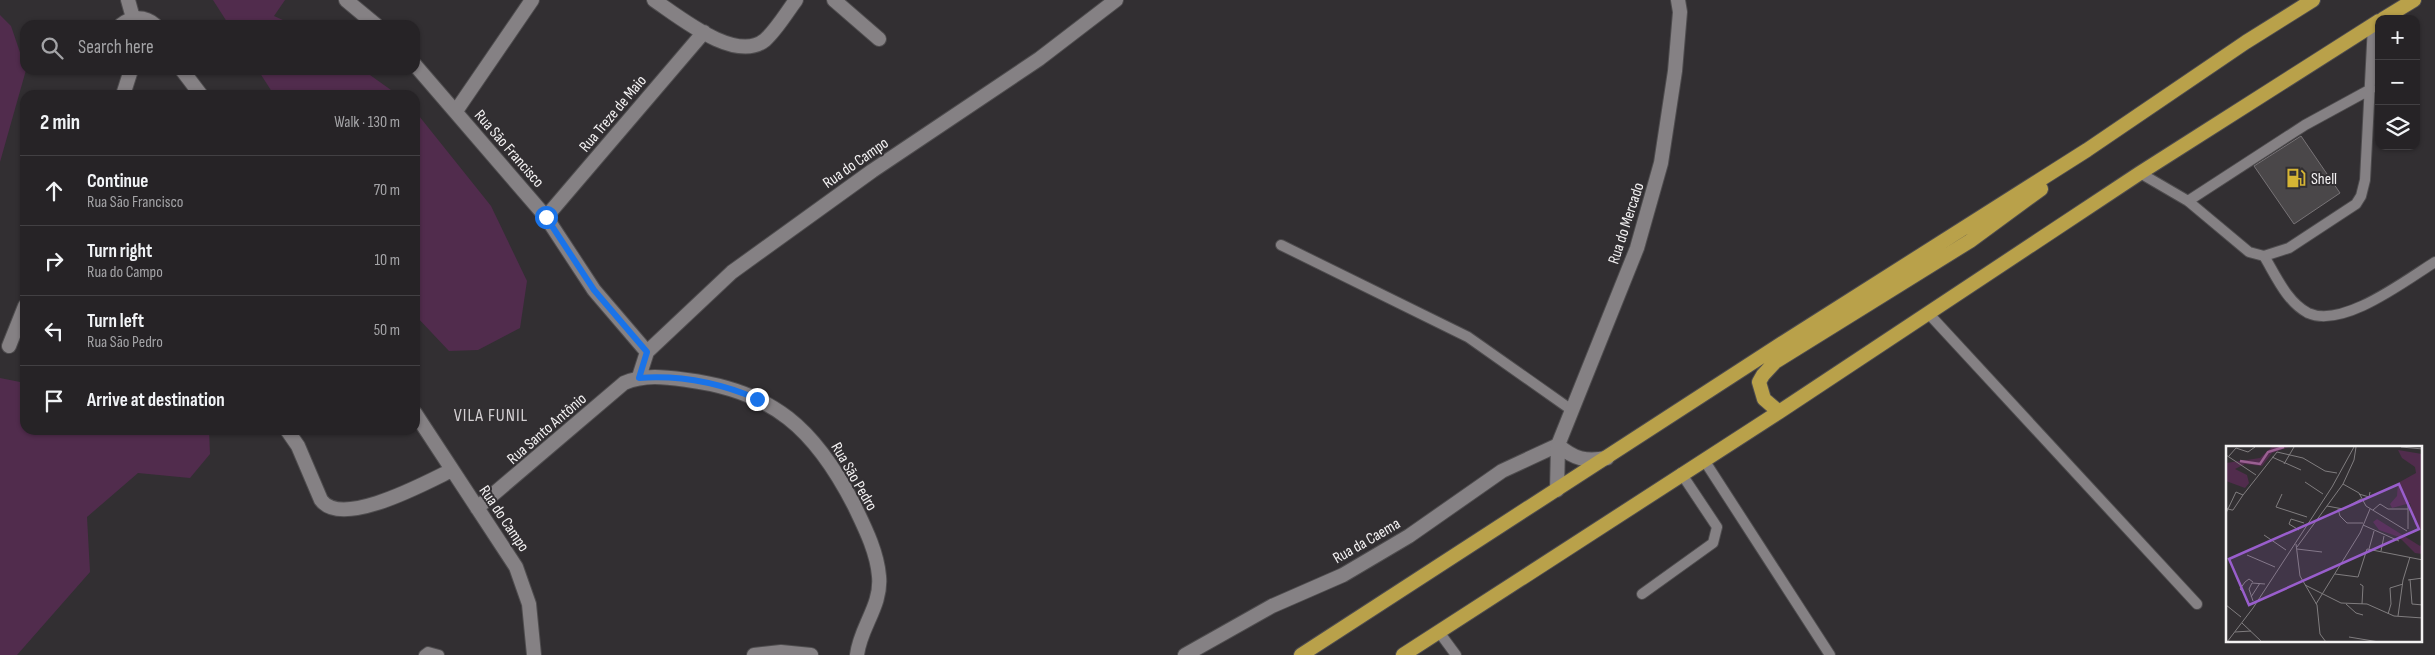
<!DOCTYPE html>
<meta charset="utf-8">
<style>
:root{--surface:#262326;--page:#2e2b2e;--text:#f1f3f6;--muted:#a4a4a7;--line:#424043}
body{margin:0;font-family:"Sofia Sans Condensed",sans-serif;background:var(--page);color:var(--text)}
.controls{position:absolute;right:15px;top:15px;display:grid;overflow:hidden;border-radius:10px;box-shadow:0 1px 4px #0004}
.controls button{width:45px;height:45px;display:grid;place-items:center;padding:0;border:0;border-bottom:1px solid var(--line);background:var(--surface);color:var(--text);font:25px sans-serif}
.stop{position:absolute;width:15px;height:15px;margin:-11px;border:4px solid #1a73e8;border-radius:50%;background:#fff}
.stop.end{background:#1a73e8;border-color:#fff;box-shadow:0 1px 5px #0008}
.list{margin:0;padding:0;list-style:none}
h2{display:flex;justify-content:space-between;align-items:center;height:65px;margin:0;padding:0 20px;font-size:21px}
h2 small{font-size:16px;font-weight:400;color:var(--muted)}
.list li{display:grid;grid-template-columns:32px 1fr auto;gap:15px;align-items:center;box-sizing:border-box;height:70px;padding:0 20px;border-top:1px solid var(--line)}
.list b{display:block;font-size:19px;white-space:nowrap}
.list p{margin:0;font-size:16px;white-space:nowrap;color:var(--muted)}
.list em{font-size:16px;font-style:normal;color:var(--muted)}
.icon{flex:none;width:28px;height:28px;fill:none;stroke:currentColor;stroke-width:2;stroke-linecap:round;stroke-linejoin:round}
.map{position:relative;flex:none;width:2435px;height:655px;overflow:hidden}
.search{position:absolute;background:var(--surface);box-shadow:0 1px 4px #0004;left:20px;top:20px;width:400px;height:55px;display:flex;align-items:center;gap:12px;box-sizing:border-box;padding:0 18px;border-radius:15px;color:var(--muted);font-size:19px}
.panel{position:absolute;background:var(--surface);box-shadow:0 1px 4px #0004;left:20px;top:90px;width:400px;height:345px;border-radius:15px}
.map>svg:first-child{display:block}
.green{fill:#512c4d}
.building{fill:#4a4749;stroke:#777376}
.lines{fill:none;stroke-linecap:round;stroke-linejoin:round}
.service-casing{stroke:#4e4c4e;stroke-width:12}
.minor-casing{stroke:#4e4c4e;stroke-width:16}
.tertiary-casing{stroke:#4e4c4e;stroke-width:16}
.trunk-casing{stroke:#4e4c4e;stroke-width:16}
.service{stroke:#858184;stroke-width:10}
.minor{stroke:#858184;stroke-width:14}
.tertiary{stroke:#858184;stroke-width:14}
.trunk{stroke:#b9a14a;stroke-width:14}
.route{stroke:#1a73e8;stroke-width:6}
.labels{text-anchor:middle;stroke-width:4;stroke-linejoin:round;paint-order:stroke}
.street-label{font-size:16px;fill:#f4f2f3;stroke:#322f32}
.poi-label{font-size:16px;fill:#f4f2f3;stroke:#322f32;text-anchor:start}
.neighbourhood-label{font-size:18px;letter-spacing:1px;fill:#d4d0d3;stroke:#322f32}
.inset-river{fill:none;stroke:#9a6092;stroke-width:2.5}
.inset-road{fill:none;stroke:#807d7f;stroke-width:1}
.view{fill:#995ecc;fill-opacity:0.15;stroke:#995ecc;stroke-width:2.5}
.inset-edge{fill:none;stroke:#f4f2f3;stroke-width:2.5}
</style>
<div class="map">
<svg width="2435" height="655" viewBox="0 0 2435 655">
<rect width="100%" height="100%" fill="#322f32"/>
<path class="green" d="M 213,0 L 285,0 L 274,16 L 294,25 L 229,25 Z
M 0,15 L 11,26 L 26,70 L 0,162 Z
M 258,70 L 363,70 L 398,95 L 274,95 Z
M 415,111 L 491,206 L 527,281 L 520,328 L 478,350 L 449,351 L 415,315 Z
M 0,378 L 25,383 L 25,430 L 209,430 L 210,454 L 190,478 L 138,473 L 87,517 L 90,572 L 17,655 L 0,655 Z"/>
<path class="building" d="M 2301,136 L 2340,193 L 2294,224 L 2254,166 Z"/>
<g class="lines">
<defs>
<path id="service" d="M 2140,173 L 2188,201 L 2249,252 L 2264,256 L 2289,248 L 2356,204 L 2361,196 L 2365,180 L 2373,25
M 2188,201 L 2305,125 L 2371,89
M 1281,245 L 1468,337 L 1573,411
M 2264,256 C 2276,276 2287,302 2308,313 C 2343,329 2406,280 2435,262
M 1928,313 L 2197,604
M 1704,460 L 1830,655
M 1642,594 L 1713,543 L 1717,527 L 1681,473
M 1439,632 L 1456,655
M 424,655 L 428,652 L 439,655"/>
<path id="minor" d="M 128,0 L 133,18
M 346,0 L 376,25
M 654,0 C 678,16 736,64 765,40 C 777,29 787,12 796,0
M 834,0 L 879,39
M 121,25 C 132,16 145,16 155,25
M 415,65 L 546,217 L 594,290 L 647,352
M 182,70 L 201,95
M 123,95 L 131,70
M 456,111 L 532,0
M 546,217 L 704,32
M 9,346 L 25,306
M 639,377 L 647,352 L 732,272 L 872,171 L 1039,59 L 1116,0
M 415,413 L 516,567 L 529,604 L 534,655
M 287,430 L 298,446 L 321,500 C 342,529 427,482 452,470
M 477,508 L 624,383 C 645,374 665,377 687,380 C 773,391 815,429 854,505 C 864,526 877,551 879,576 C 882,606 860,627 857,655
M 754,655 L 781,652 L 811,655
M 1185,655 L 1272,606 L 1343,575 L 1409,536 L 1502,471 L 1558,445"/>
<path id="tertiary" d="M 1558,445 C 1574,459 1586,462 1607,458
M 1557,490 L 1558,445 L 1637,248 L 1661,163 L 1675,71 L 1680,12 L 1678,0"/>
<path id="trunk" d="M 2383,19 L 2414,0
M 1779,412 L 1764,399 L 1759,382 L 1763,375 L 1775,362 L 1970,241 L 2041,189
M 1301,655 L 1784,342 L 2087,150 L 2246,42 L 2313,0
M 1403,655 L 1779,412 L 2140,173 L 2379,21"/>
</defs>
<use href="#service" class="service-casing"/>
<use href="#minor" class="minor-casing"/>
<use href="#tertiary" class="tertiary-casing"/>
<use href="#trunk" class="trunk-casing"/>
<use href="#service" class="service"/>
<use href="#minor" class="minor"/>
<use href="#tertiary" class="tertiary"/>
<use href="#trunk" class="trunk"/>
</g>
<g class="lines">
<path class="route" d="M 546,217 L 594,290 L 647,352 L 639,378 C 680,375 720,383 757,399"/>
</g>
<defs>
<symbol id="fuel-bare" viewBox="-9 -9 18 18"><path d="M-5.5-6h7V0h2V4h1.3V-2.5L3-4.5l.8-.8L6-3V5H2.5V1h-1V6h-7ZM-4.2-4.7v3.2H.2V-4.7Z" fill="#d6b534" stroke="#322f32" stroke-width="2.5" paint-order="stroke"/></symbol>
</defs>
<g fill-rule="evenodd">
<use href="#fuel-bare" x="2282" y="164" width="28" height="28"/>
</g>
<g class="labels">
<g class="street-label">
<text transform="translate(612 113) rotate(-50)" y="6">Rua Treze de Maio</text>
<text transform="translate(510 148) rotate(49)" y="6">Rua São Francisco</text>
<text transform="translate(855 162) rotate(-35)" y="6">Rua do Campo</text>
<text transform="translate(1625 223) rotate(-72)" y="6">Rua do Mercado</text>
<text transform="translate(546 428) rotate(-41)" y="6">Rua Santo Antônio</text>
<text transform="translate(855 476) rotate(60)" y="6">Rua São Pedro</text>
<text transform="translate(505 518) rotate(56)" y="6">Rua do Campo</text>
<text transform="translate(1366 540) rotate(-30)" y="6">Rua da Caema</text>
</g>
<g class="poi-label">
<text x="2311" y="184">Shell</text>
</g>
<g class="neighbourhood-label">
<text x="491" y="421">VILA FUNIL</text>
</g>
</g>
<g transform="translate(2226 446)">
<rect width="196" height="196" fill="#322f32"/>
<path d="M 46,1 L 63,1 L 46,7 L 36,20 L 19,18 L 9,23 L 21,29 L 23,37 L 19,42 L 0,35 L 0,17 L 34,12 ZM 172,4 L 196,8 L 196,84 L 189,79 L 184,57 L 166,62 L 164,58 L 171,50 L 172,37 L 190,27 L 189,21 L 176,12 ZM 151,73 L 194,100 L 196,98 L 196,108 L 189,107 L 173,91 L 153,84 L 147,76 Z" fill="#512c4d"/>
<path class="inset-river" d="M 14,15 L 34,18 L 42,6 L 58,1"/>
<path class="inset-road" d="M 175,1 L 197,3M 0,9 L 30,29M 3,10 L 10,2 L 22,6 L 29,1M 46,11 L 75,24M 58,18 L 68,1M 79,36 L 97,48M 117,38 L 133,47 L 140,60 L 181,85M 56,48 L 50,61 L 81,71M 133,48 L 143,51 L 144,46M 17,49 L 51,6 L 77,12 L 99,25 L 111,27M 182,59 L 182,83M 101,60 L 117,63 L 135,53M 0,62 L 2,63 L 6,64 L 7,64 L 17,49 L 10,46 L 2,63 L 0,67M 112,63 L 114,70 L 121,77 L 137,77M 147,64 L 154,58 L 162,63 L 182,63M 137,79 L 173,95M 73,84 L 63,78 L 65,73 L 78,77M 38,89 L 60,104M 70,98 L 74,130 L 91,159 L 94,188 L 100,196M 71,101 L 117,38 L 128,14 L 130,1M 71,103 L 96,106M 143,103 L 148,85M 155,105 L 158,90M 21,109 L 49,121M 109,128 L 132,131 L 141,103 L 197,114M 184,133 L 186,158 L 197,159M 182,134 L 197,132M 134,138 L 137,140 L 136,158M 79,139 L 115,157 L 141,158 L 168,170 L 197,172M 19,148 L 14,143 L 19,136 L 23,133 L 27,136M 25,151 L 34,137M 27,155 L 23,143 L 26,137 L 39,138M 90,158 L 134,87 L 144,63M 120,158 L 130,167 L 137,169M 0,159 L 15,171M 162,168 L 165,158 L 164,142 L 177,138M 172,170 L 177,134 L 184,111M 16,177 L 36,196M 9,186 L 25,185M 123,191 L 153,196M 1,196 L 27,162 L 106,41 L 128,1"/>
<path class="view" d="M 173,38 L 193,83 L 23,159 L 3,113 Z"/>
<rect width="196" height="196" class="inset-edge"/>
</g>
</svg>
<div class="controls">
<button>+</button>
<button>−</button>
<button><svg class="icon" aria-label="layers" viewBox="0 0 24 24"><path d="M12 4l9 5-9 5-9-5zM3 14l9 5 9-5"/></svg></button>
</div>
<div class="stop" style="left:546px;top:217px"></div>
<div class="stop end" style="left:757px;top:399px"></div>
<div class="search"><svg class="icon" aria-label="search" viewBox="0 0 24 24"><circle cx="10" cy="10" r="6"/><path d="M15 15l6 6"/></svg>Search here</div>
<section class="panel">
<h2>2 min<small>Walk · 130 m</small></h2>
<ul class="list">
<li><svg class="icon" aria-label="ahead" viewBox="0 0 24 24"><path d="M12 20V5M6 11l6-6 6 6"/></svg><div><b>Continue</b><p>Rua São Francisco</p></div><em>70 m</em></li>
<li><svg class="icon" aria-label="right" viewBox="0 0 24 24"><path d="M7 20v-9h11M14 6l5 5-5 5"/></svg><div><b>Turn right</b><p>Rua do Campo</p></div><em>10 m</em></li>
<li><svg class="icon" aria-label="left" viewBox="0 0 24 24"><path d="M17 20v-9H6M10 6l-5 5 5 5"/></svg><div><b>Turn left</b><p>Rua São Pedro</p></div><em>50 m</em></li>
<li><svg class="icon" aria-label="arrive" viewBox="0 0 24 24"><path d="M6 21V4h12l-3 4 3 4H6"/></svg><div><b>Arrive at destination</b></div></li>
</ul>
</section>
</div>
